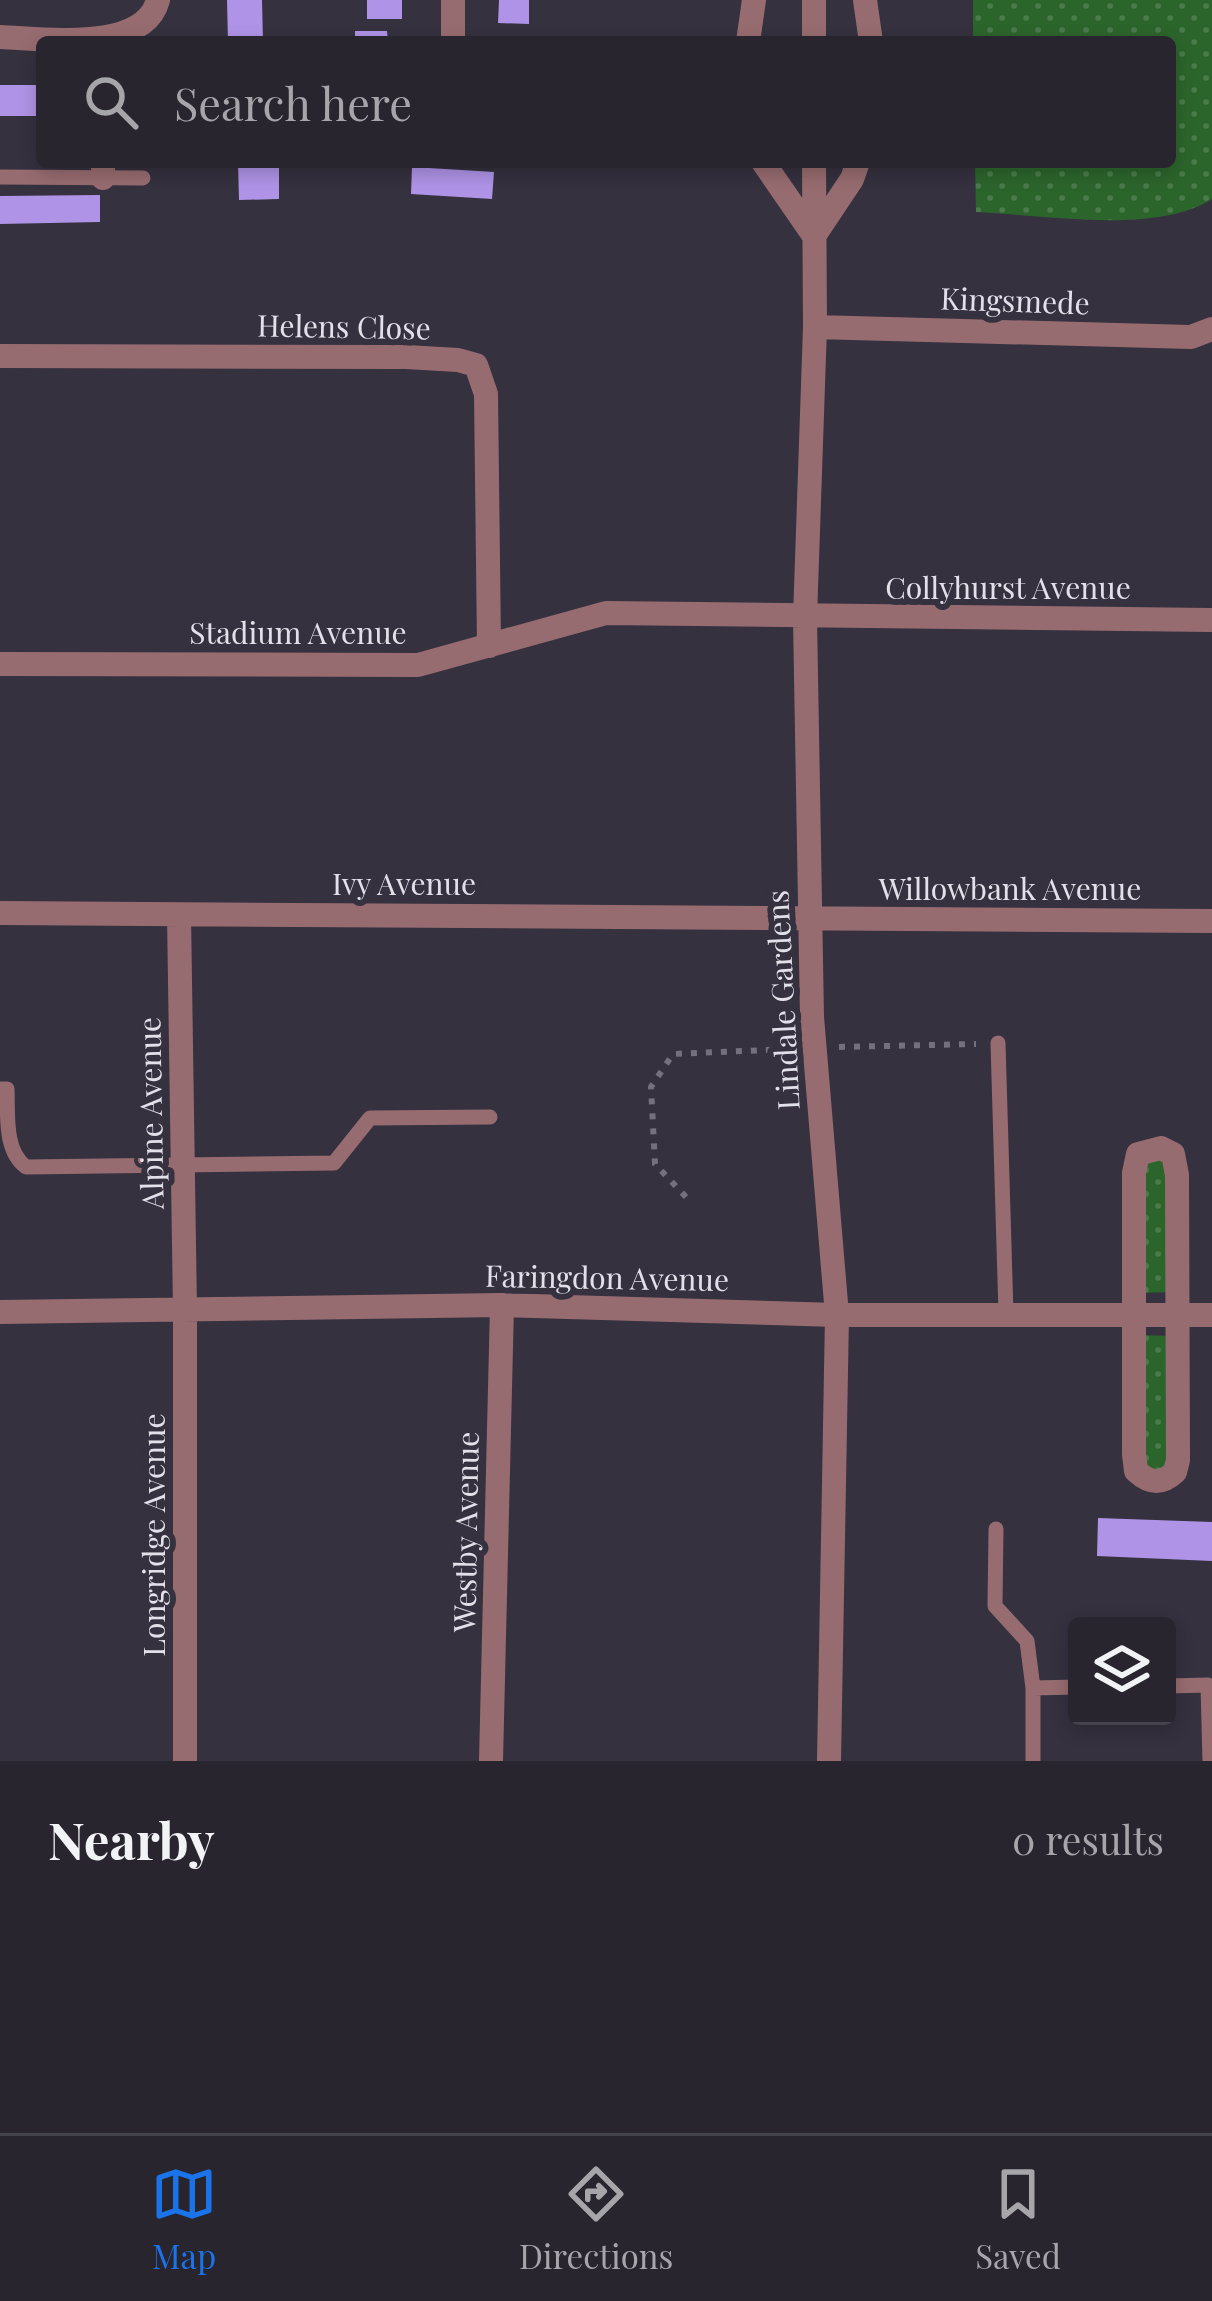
<!DOCTYPE html>
<style>
:root{--surface:#28252f;--page:#302d37;--text:#f1f3f6;--muted:#a5a5aa;--line:#44424b;--accent:#1a73e8}
body{margin:0;font-family:"Playfair Display",serif;background:var(--page);color:var(--text)}
.controls{position:absolute;right:36px;bottom:36px;display:grid;overflow:hidden;border-radius:12px;box-shadow:0 6px 18px #0003}
.controls button{width:108px;height:108px;display:grid;place-items:center;padding:0;border:0;border-bottom:3px solid var(--line);background:var(--surface);color:var(--text);font:60px sans-serif}
.list{margin:0;padding:0;list-style:none}
h2{display:flex;justify-content:space-between;align-items:center;height:156px;margin:0;padding:0 48px;font-size:51px}
h2 small{font-size:39px;font-weight:400;color:var(--muted)}
.icon{flex:none;width:66px;height:66px;fill:none;stroke:currentColor;stroke-width:2;stroke-linecap:round;stroke-linejoin:round}
.map{position:relative;flex:none;width:1212px;height:1761px;overflow:hidden}
.search{position:absolute;background:var(--surface);box-shadow:0 6px 18px #0003;left:36px;right:36px;top:36px;height:132px;display:flex;align-items:center;gap:30px;box-sizing:border-box;padding:0 42px;border-radius:12px;color:var(--muted);font-size:45px}
.sheet{height:372px;background:var(--surface)}
nav{display:flex;justify-content:space-around;align-items:center;box-sizing:border-box;height:168px;border-top:3px solid var(--line);background:var(--surface);font-size:33px;color:var(--muted)}
nav a{display:grid;justify-items:center;gap:6px}
nav .on{color:var(--accent)}
.map>svg:first-child{display:block}
.grass{fill:url(#grass-dots)}
.building{fill:#af93e7}
.lines{fill:none;stroke-linecap:round;stroke-linejoin:round}
.path{stroke:#74707d;stroke-width:6;stroke-dasharray:6 9;stroke-linecap:butt}
.service{stroke:#976c70;stroke-width:15}
.minor{stroke:#976c70;stroke-width:24}
.labels{text-anchor:middle;stroke-width:12;stroke-linejoin:round;paint-order:stroke}
.street-label{font-size:30px;fill:#e2e0e9;stroke:#35313f}
</style>
<div class="map">
<svg width="1212" height="1761" viewBox="0 0 1212 1761">
<defs>
<pattern id="grass-dots" width="8" height="8" patternUnits="userSpaceOnUse" patternTransform="scale(3)"><rect width="8" height="8" fill="#2c652c"/><path d="M2 2h.1M6 6h.1" fill="none" stroke="#4a7b4b" stroke-width="1.8" stroke-linecap="round"/></pattern>
</defs>
<rect width="100%" height="100%" fill="#35313f"/>
<path class="grass" d="M 973,0 L 1212,0 L 1212,199 C 1156,235 1042,215 976,212 L 975,162 L 1170,162 L 1170,42 L 973,42 Z
M 1173,1154 L 1177,1292 L 1134,1293 L 1135,1165 Z
M 1134,1335 L 1177,1336 L 1178,1460 L 1146,1480 Z"/>
<path class="building" d="M 227,0 L 262,0 L 263,42 L 228,42 Z
M 367,0 L 402,0 L 402,19 L 367,19 Z
M 499,0 L 529,0 L 529,24 L 498,23 Z
M 355,31 L 387,31 L 388,42 L 355,42 Z
M 0,85 L 42,85 L 42,116 L 0,116 Z
M 238,162 L 279,162 L 279,199 L 239,200 Z
M 412,167 L 494,172 L 492,199 L 411,194 Z
M 100,195 L 100,222 L 0,224 L 0,196 Z
M 1098,1518 L 1212,1522 L 1212,1561 L 1097,1556 Z"/>
<g class="lines">
<path class="path" d="M 839,1047 L 976,1044
M 686,1197 L 655,1164 L 651,1087 L 673,1054 L 790,1049"/>
<path class="service" d="M 0,177 L 143,178
M 998,1043 L 1006,1314
M 0,1089 L 7,1089 C 8,1115 4,1151 26,1167 L 334,1163 L 370,1118 L 490,1117
M 996,1529 L 995,1606 L 1027,1641 L 1033,1688 L 1033,1761
M 1167,1686 L 1208,1685 L 1210,1761
M 1033,1688 L 1077,1687"/>
<path class="minor" d="M 453,0 L 453,42
M 814,0 L 814,42
M 865,0 L 871,42
M 0,37 C 42,38 144,54 158,0
M 748,42 L 754,0
M 103,162 L 103,178
M 763,162 L 814,236 L 852,179 L 858,162
M 814,162 L 815,327 L 805,618 L 812,1017 L 837,1315 L 829,1761
M 815,327 L 1191,337 L 1212,329
M 0,356 L 406,357 L 458,360 L 476,365 L 486,394 L 489,646
M 0,664 L 418,665 L 606,613 L 1212,620
M 0,913 L 1212,921
M 179,915 L 185,1310 L 185,1761
M 1161,1148 L 1173,1154 L 1177,1175 L 1178,1460 L 1175,1472 C 1161,1485 1149,1483 1136,1471 L 1134,1454 L 1134,1173 L 1138,1154 Z
M 0,1312 L 502,1305 L 837,1315 L 1212,1315
M 491,1761 L 502,1305"/>
</g>
<g class="labels">
<g class="street-label">
<text transform="translate(1015 302) rotate(2)" y="10">Kingsmede</text>
<text transform="translate(344 328) rotate(1)" y="10">Helens Close</text>
<text x="1008" y="599">Collyhurst Avenue</text>
<text x="298" y="644">Stadium Avenue</text>
<text x="404" y="895">Ivy Avenue</text>
<text x="1010" y="900">Willowbank Avenue</text>
<text transform="translate(784 1000) rotate(-93)" y="10">Lindale Gardens</text>
<text transform="translate(152 1113) rotate(-91)" y="10">Alpine Avenue</text>
<text transform="translate(607 1279) rotate(1)" y="10">Faringdon Avenue</text>
<text transform="translate(467 1532) rotate(-89)" y="10">Westby Avenue</text>
<text transform="translate(155 1535) rotate(-90)" y="10">Longridge Avenue</text>
</g>
</g>
</svg>
<div class="controls">
<button><svg class="icon" aria-label="layers" viewBox="0 0 24 24"><path d="M12 4l9 5-9 5-9-5zM3 14l9 5 9-5"/></svg></button>
</div>
<div class="search"><svg class="icon" aria-label="search" viewBox="0 0 24 24"><circle cx="10" cy="10" r="6"/><path d="M15 15l6 6"/></svg>Search here</div>
</div>
<section class="sheet">
<h2>Nearby<small>0 results</small></h2>
<ul class="list">
</ul>
</section>
<nav>
<a class="on"><svg class="icon" aria-label="map" viewBox="0 0 24 24"><path d="M3 6l6-2 6 2 6-2v14l-6 2-6-2-6 2zM9 4v14M15 6v14"/></svg>Map</a>
<a><svg class="icon" aria-label="directions" viewBox="0 0 24 24"><path d="M12 3l9 9-9 9-9-9zM9 14v-3h6M13 9l2 2-2 2"/></svg>Directions</a>
<a><svg class="icon" aria-label="saved" viewBox="0 0 24 24"><path d="M7 4h10v16l-5-4-5 4z"/></svg>Saved</a>
</nav>
